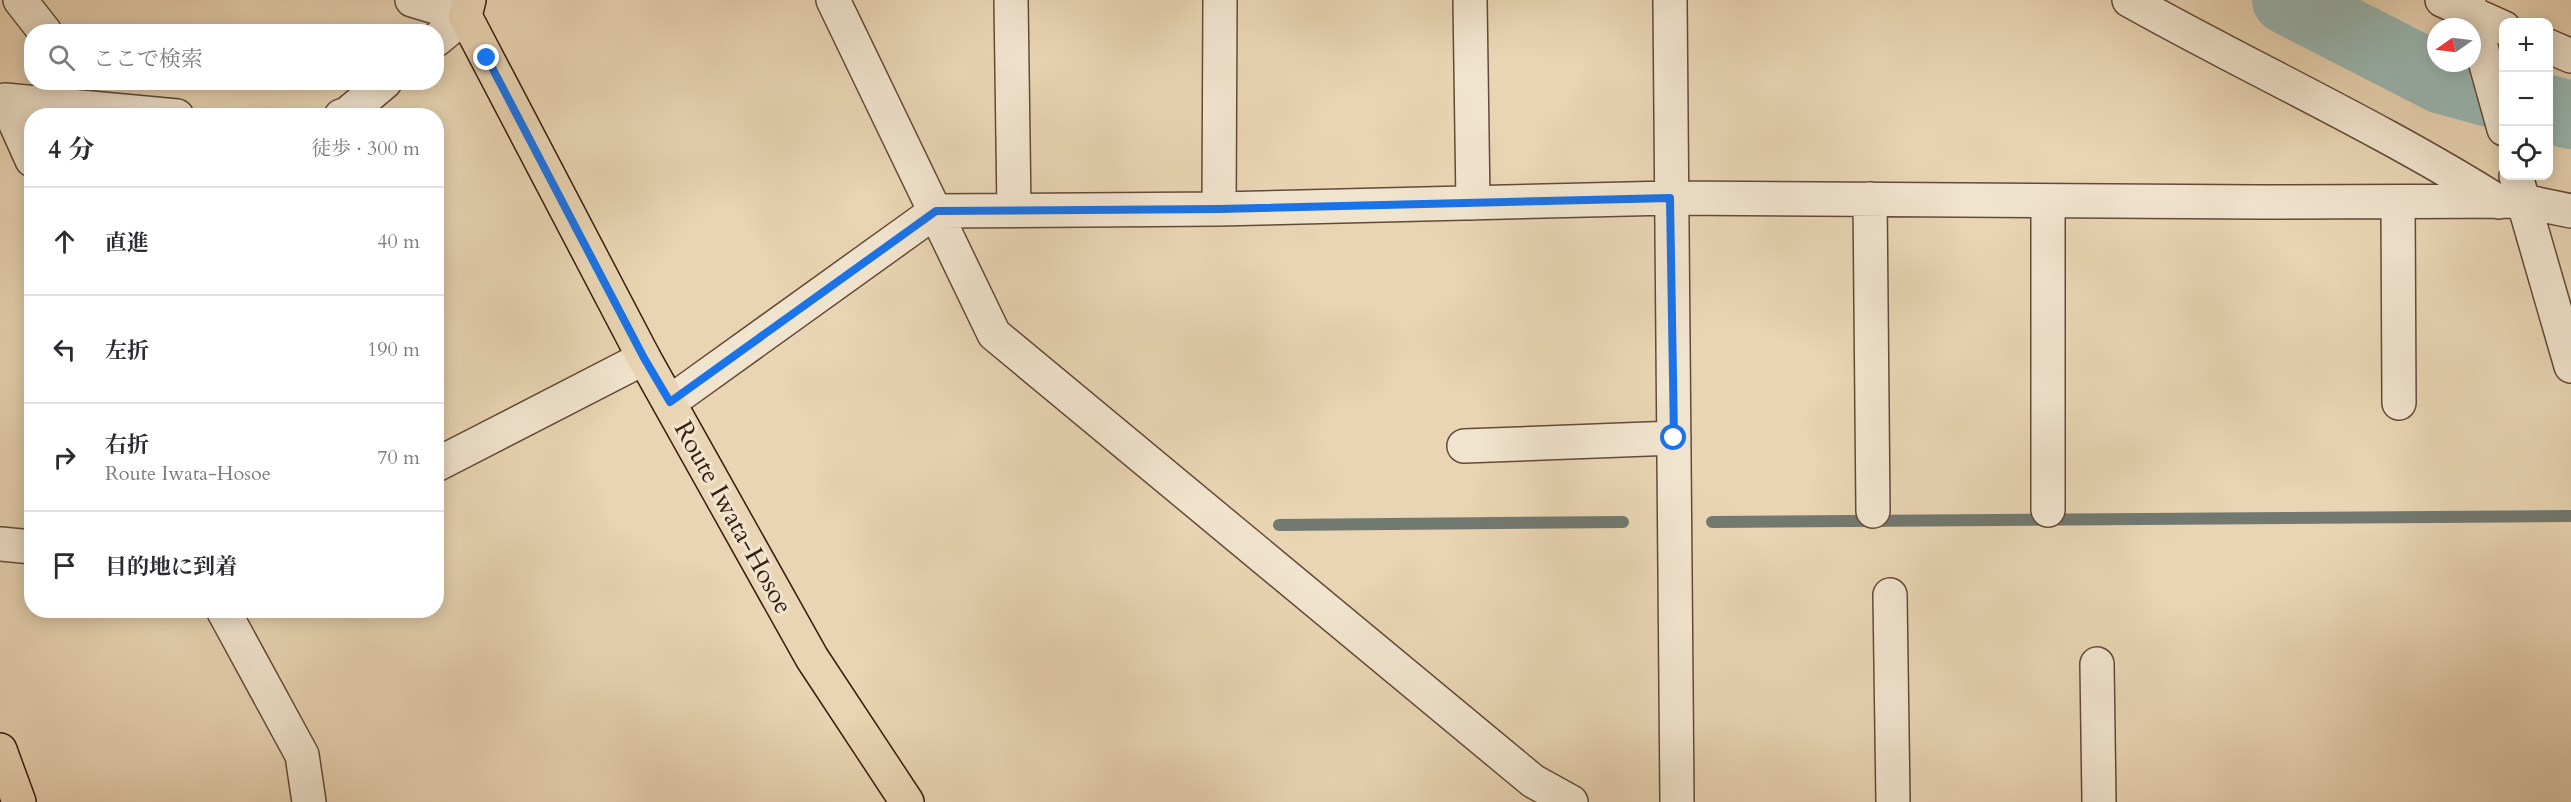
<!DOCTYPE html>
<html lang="ja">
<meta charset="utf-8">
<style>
:root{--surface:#fff;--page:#f7f7f7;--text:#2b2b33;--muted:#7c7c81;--line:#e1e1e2}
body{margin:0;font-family:Cardo,"Noto Serif JP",serif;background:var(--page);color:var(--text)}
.controls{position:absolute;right:18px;top:18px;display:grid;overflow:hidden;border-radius:12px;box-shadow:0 3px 15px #0003}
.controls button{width:54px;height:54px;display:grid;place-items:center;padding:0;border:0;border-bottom:2px solid var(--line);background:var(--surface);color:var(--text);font:30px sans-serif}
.compass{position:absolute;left:2427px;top:18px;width:54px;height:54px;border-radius:50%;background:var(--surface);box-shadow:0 3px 15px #0003;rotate:256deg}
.stop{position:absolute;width:18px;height:18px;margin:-14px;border:4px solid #1a73e8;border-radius:50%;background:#fff}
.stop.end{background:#1a73e8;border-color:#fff;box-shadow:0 2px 6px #0008}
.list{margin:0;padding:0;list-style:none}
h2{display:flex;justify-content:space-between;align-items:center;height:78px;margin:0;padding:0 24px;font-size:26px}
h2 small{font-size:20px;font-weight:400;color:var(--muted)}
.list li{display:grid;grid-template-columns:39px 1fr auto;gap:18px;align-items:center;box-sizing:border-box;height:108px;padding:0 24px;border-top:2px solid var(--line)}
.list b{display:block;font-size:22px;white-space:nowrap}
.list p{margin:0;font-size:20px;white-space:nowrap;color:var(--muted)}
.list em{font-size:20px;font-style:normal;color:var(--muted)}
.icon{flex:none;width:33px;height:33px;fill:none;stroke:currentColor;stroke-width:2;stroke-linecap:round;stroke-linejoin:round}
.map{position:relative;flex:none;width:2571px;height:802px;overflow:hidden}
.search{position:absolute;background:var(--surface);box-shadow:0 3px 15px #0003;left:24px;top:24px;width:420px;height:66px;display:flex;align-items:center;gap:15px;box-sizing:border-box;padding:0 21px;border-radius:24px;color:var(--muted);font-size:22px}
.panel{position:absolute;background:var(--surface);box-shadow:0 3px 15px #0003;left:24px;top:108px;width:420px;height:510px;border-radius:24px}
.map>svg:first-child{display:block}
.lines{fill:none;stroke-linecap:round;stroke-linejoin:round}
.stream{stroke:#727971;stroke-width:12}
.river{stroke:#99b8b3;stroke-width:68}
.minor-casing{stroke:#644a38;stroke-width:36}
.major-casing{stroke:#371b0f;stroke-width:36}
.minor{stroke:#f1e4ce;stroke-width:33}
.major{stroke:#e9d5b3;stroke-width:33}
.route{stroke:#1a73e8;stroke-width:8}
.labels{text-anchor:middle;stroke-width:6;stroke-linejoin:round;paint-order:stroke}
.street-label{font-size:26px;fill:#371b0f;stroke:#f1e4ce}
</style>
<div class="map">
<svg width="2571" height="802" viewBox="0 0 2571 802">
<rect width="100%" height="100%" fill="#e9d5b3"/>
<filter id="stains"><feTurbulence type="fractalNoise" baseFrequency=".00333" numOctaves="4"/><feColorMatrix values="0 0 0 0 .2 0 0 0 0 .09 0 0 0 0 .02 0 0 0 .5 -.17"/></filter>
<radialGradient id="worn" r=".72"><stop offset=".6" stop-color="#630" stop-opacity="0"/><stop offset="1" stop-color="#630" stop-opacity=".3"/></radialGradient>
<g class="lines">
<path class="stream" d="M 1712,522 L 2571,516
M 1279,525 L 1623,522"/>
<path class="river" d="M 2286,0 L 2442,80 L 2504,97
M 2548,109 L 2571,115"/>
<defs>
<path id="minor" d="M 20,0 L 45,32
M 412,0 L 465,16
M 833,0 L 994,334 L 1533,781 L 1571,802
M 1011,0 L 1014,210
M 1470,0 L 1473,203
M 1670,0 L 1677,802
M 2129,0 C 2252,69 2380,127 2499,202
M 2442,0 L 2504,28
M 2468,0 L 2504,129
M 436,40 L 465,16
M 2548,46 L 2571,56
M 5,100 L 32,160
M 0,103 L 5,100 L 177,116
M 341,116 L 347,114 L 385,82
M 2516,176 L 2571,366
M 1870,199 L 1873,511
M 2398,202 L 2399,403
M 1219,209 L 1220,0
M 670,402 L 936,211 L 1219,209 L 1670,198 L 2259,202 L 2523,201 L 2571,211
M 1464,446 L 1674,438
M 436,465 L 644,358
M 2048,510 L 2048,201
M 0,544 L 32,547
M 1890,595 L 1893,802
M 223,610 L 302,755 L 309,802
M 2097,664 L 2099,802"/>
<path id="major" d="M 469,0 L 465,16 L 644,358 L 812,658 L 907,802
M 0,750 L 19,802"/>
</defs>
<use href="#minor" class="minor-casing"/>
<use href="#major" class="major-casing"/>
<use href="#minor" class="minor"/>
<use href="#major" class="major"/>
</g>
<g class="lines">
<path class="route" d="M 487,58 L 644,358 L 670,402 L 936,211 L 1219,209 L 1670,198 L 1674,438"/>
</g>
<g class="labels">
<g class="street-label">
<text transform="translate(734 517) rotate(61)" y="9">Route Iwata-Hosoe</text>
</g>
</g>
<rect width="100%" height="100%" filter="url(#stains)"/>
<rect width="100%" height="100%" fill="url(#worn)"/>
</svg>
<div class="controls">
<button>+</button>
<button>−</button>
<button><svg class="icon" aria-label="locate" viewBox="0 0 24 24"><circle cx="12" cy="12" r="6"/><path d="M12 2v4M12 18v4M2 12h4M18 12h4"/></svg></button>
</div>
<svg class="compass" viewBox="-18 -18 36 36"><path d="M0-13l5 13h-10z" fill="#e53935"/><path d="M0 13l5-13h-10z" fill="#7c7c81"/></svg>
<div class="stop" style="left:1674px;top:438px"></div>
<div class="stop end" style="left:487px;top:58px"></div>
<div class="search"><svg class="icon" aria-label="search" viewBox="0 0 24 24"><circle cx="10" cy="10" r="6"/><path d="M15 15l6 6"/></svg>ここで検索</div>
<section class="panel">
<h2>4 分<small>徒歩 · 300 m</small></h2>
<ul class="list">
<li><svg class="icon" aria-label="ahead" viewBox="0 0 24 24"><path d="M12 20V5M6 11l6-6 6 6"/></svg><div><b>直進</b></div><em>40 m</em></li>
<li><svg class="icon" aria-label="left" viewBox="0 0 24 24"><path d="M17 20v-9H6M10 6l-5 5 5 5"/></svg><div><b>左折</b></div><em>190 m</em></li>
<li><svg class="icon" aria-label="right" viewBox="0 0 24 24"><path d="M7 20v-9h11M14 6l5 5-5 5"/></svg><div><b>右折</b><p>Route Iwata-Hosoe</p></div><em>70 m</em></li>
<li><svg class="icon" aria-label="arrive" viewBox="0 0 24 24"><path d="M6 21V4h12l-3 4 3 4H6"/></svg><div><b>目的地に到着</b></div></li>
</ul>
</section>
</div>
